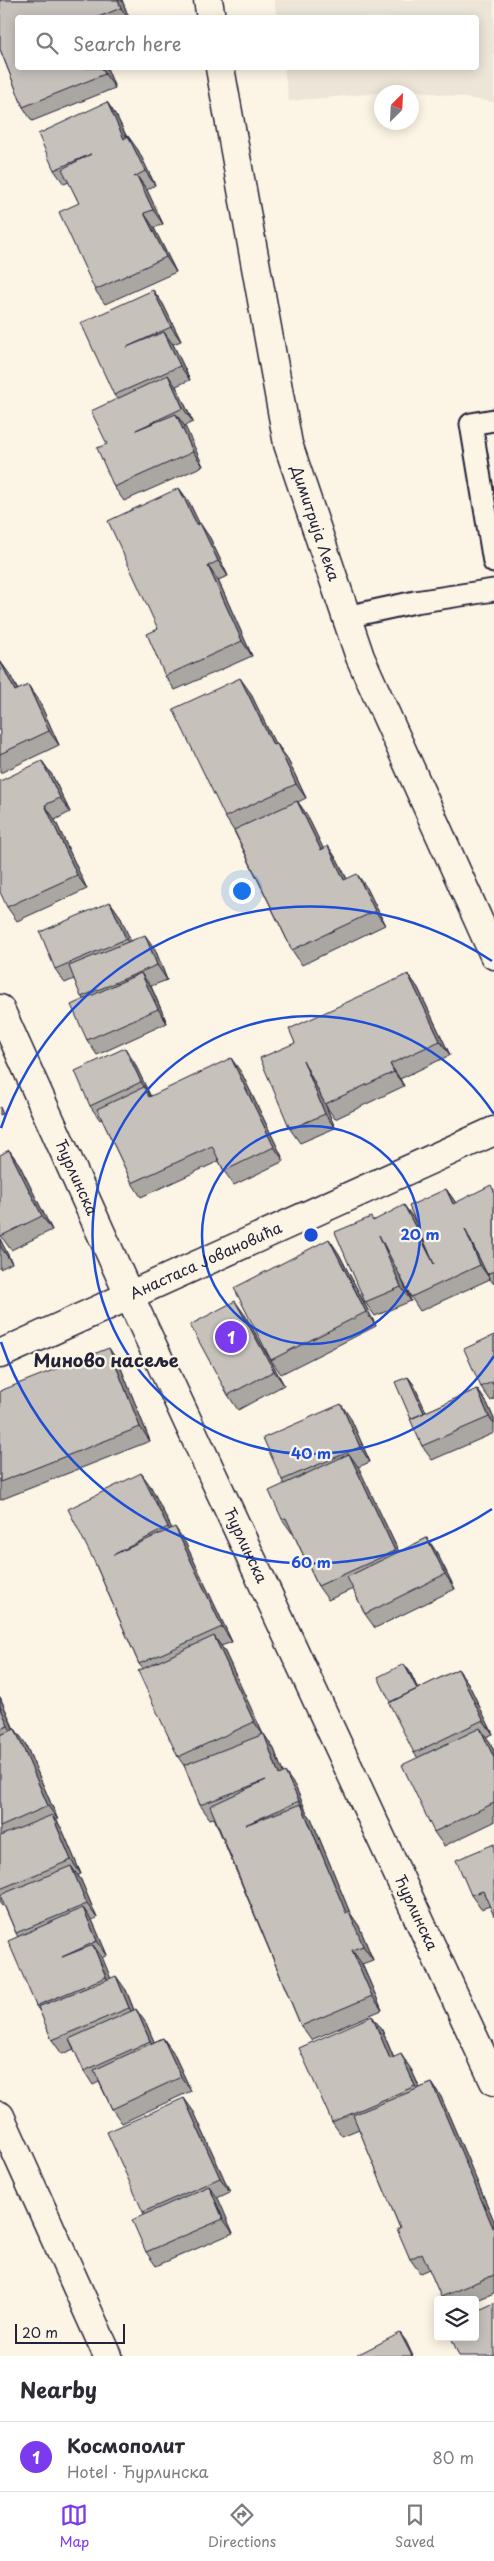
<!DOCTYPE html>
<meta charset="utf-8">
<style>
:root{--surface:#fff;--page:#f7f7f7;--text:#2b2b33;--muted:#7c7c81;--line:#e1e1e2;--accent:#7c3aed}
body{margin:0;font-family:"Playpen Sans",sans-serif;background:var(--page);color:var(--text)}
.controls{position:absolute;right:15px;bottom:15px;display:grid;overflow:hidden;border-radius:5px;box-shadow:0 2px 12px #0003}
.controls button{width:45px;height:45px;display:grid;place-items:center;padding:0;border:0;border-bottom:1px solid var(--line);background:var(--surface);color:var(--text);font:25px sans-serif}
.compass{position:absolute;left:374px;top:85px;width:45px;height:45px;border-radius:50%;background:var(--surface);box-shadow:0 2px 12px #0003;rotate:24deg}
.scale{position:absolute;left:15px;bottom:12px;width:110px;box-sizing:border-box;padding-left:5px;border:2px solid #22223b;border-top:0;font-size:14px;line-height:18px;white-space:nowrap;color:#22223b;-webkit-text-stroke:4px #fcf5e5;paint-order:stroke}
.you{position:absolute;left:241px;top:890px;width:18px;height:18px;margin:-12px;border:4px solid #fff;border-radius:50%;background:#1a73e8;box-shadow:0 0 0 8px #1a73e833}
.badge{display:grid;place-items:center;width:32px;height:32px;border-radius:50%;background:var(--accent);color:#fff;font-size:16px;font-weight:700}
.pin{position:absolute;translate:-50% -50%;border:2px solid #fff;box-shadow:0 1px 5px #0006}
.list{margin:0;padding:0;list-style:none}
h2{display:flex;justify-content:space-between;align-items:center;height:65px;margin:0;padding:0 20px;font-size:21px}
h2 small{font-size:16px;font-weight:400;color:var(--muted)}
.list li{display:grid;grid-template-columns:32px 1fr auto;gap:15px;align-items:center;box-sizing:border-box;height:70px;padding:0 20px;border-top:1px solid var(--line)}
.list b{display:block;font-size:19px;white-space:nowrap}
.list p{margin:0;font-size:16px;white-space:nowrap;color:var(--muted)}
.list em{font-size:16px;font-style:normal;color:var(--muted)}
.icon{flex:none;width:28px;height:28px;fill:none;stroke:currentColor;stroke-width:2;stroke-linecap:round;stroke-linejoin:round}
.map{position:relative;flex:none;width:494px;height:2356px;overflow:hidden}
.search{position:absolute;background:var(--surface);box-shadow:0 2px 12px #0003;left:15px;right:15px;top:15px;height:55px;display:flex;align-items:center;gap:12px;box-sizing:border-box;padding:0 18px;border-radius:5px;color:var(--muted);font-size:19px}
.sheet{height:135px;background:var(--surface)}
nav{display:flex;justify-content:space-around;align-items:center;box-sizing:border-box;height:70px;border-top:1px solid var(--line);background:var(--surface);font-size:14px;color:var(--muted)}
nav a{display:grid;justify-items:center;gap:2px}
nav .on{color:var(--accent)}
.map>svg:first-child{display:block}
.built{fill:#ece5d8}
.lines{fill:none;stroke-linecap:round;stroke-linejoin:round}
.lane-casing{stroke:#22223b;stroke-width:25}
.street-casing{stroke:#22223b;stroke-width:31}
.lane{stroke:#fcf5e5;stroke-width:21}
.street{stroke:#fcf5e5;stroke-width:28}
.wall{fill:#aaa6a1;stroke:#22223b}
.shaded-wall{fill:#8b8783;stroke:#22223b}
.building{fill:#c6c1bb;stroke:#22223b}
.ring{fill:none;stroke:#1d4ed8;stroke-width:2.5}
.labels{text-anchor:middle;stroke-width:4.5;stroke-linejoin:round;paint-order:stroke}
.street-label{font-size:15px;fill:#22223b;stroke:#fcf5e5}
.quarter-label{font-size:18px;font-weight:bold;fill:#22223b;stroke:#fcf5e5}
.centre{fill:#1d4ed8;stroke:#fcf5e5;stroke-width:2.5}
.ring-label{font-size:15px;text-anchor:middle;font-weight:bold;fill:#1d4ed8;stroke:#fcf5e5;stroke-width:4.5;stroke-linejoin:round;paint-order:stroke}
</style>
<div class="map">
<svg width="494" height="2356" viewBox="0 0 494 2356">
<rect width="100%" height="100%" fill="#fcf5e5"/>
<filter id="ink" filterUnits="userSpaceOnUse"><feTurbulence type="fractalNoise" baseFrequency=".02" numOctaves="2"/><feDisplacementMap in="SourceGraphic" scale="10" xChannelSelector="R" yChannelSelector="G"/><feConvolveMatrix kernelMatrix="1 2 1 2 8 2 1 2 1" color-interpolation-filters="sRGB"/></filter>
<g filter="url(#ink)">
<path class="built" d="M 274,0 L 494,0 L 494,102 L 412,90 L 289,101 L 284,68 L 476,68 L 476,18 L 277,17 Z"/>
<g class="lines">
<defs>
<path id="lane" d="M 494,420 L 471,424 L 494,562
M 346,617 L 415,602 L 494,590"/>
<g id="street">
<path d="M 208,0 L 211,18"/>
<path id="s1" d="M 220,68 L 288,444 L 360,657 L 494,955"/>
<path id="s2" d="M 0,1009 L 129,1295 L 494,2081"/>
<path id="s3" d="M 0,1354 L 494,1131"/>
<path d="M 0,2116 L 108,2356"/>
</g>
</defs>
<use href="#lane" class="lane-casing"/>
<use href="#street" class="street-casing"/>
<use href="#lane" class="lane"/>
<use href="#street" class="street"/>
</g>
<path class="wall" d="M 0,0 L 122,0 L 129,18 L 18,18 L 18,68 L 107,68 L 115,88 L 32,121 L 23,107 L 0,49 Z
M 107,102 L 117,117 L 127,137 L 138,150 L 155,185 L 147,190 L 163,224 L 154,228 L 176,272 L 105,304 L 95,290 L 79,203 L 69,182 L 64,184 L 54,170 Z
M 153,290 L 163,304 L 181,341 L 173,344 L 190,380 L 176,386 L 193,422 L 184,426 L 203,466 L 124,501 L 114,487 L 107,444 L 117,399 L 114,395 Z
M 179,488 L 189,502 L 199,523 L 210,538 L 228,576 L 218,580 L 252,656 L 175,690 L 165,676 L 158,629 Z
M 0,661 L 10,675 L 18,690 L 28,685 L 38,699 L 59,745 L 0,773 Z
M 250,692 L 275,744 L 277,744 L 287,758 L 306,798 L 298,802 L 307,815 L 323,849 L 328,846 L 338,861 L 347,879 L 367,888 L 385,925 L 302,965 L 292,950 L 234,831 L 225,817 Z
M 42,761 L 52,775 L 70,812 L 55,820 L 87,889 L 17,921 L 7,907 Z
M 110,902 L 120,916 L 130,941 L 155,949 L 167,980 L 151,986 L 167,1023 L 97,1055 L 87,1040 L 83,999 L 74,979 L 65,983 L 55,969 Z
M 408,974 L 418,988 L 450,1055 L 400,1079 L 404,1086 L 335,1119 L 326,1106 L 335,1128 L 300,1143 L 290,1129 L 295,1043 Z
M 134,1062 L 150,1096 L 241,1072 L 284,1161 L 234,1185 L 224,1171 L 219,1161 L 141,1197 L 132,1183 L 102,1119 L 100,1120 L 90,1106 Z
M 0,1107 L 3,1114 L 0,1115 Z
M 9,1150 L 19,1164 L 52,1230 L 11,1250 L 1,1236 Z
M 446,1189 L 456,1203 L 494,1189 L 494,1284 L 489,1278 L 490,1279 L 420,1311 L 411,1297 L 403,1282 L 411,1301 L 375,1316 L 365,1302 L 373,1220 L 414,1219 Z
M 0,1239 L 12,1263 L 0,1269 Z
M 329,1239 L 339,1254 L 376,1326 L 281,1374 L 271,1360 Z
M 245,1315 L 284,1385 L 238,1410 L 228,1395 Z
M 494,1335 L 494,1399 L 491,1401 L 481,1387 Z
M 119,1363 L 150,1441 L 0,1500 L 0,1391 Z
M 408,1377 L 414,1385 L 426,1412 L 477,1389 L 487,1403 L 494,1419 L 494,1433 L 432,1460 L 422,1446 L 411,1419 Z
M 351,1419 L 370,1462 L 358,1467 L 399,1552 L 427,1538 L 437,1553 L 455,1589 L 375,1628 L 365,1614 L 353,1589 L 328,1600 L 318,1586 L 293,1533 L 292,1533 L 282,1519 L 284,1484 L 282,1480 Z
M 141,1473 L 151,1487 L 172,1529 L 185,1542 L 232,1642 L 221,1646 L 224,1650 L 263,1735 L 274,1749 L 283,1773 L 295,1786 L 307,1813 L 311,1818 L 350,1913 L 359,1926 L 373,1960 L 362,1964 L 382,2010 L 311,2040 L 301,2026 L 214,1818 L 210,1819 L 200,1805 L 185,1767 L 178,1757 L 143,1669 L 139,1664 L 95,1563 Z
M 404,1664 L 410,1672 L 418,1689 L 458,1669 L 468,1683 L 493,1734 L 486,1737 L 490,1742 L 494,1751 L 494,1822 L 444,1846 L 434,1832 L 418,1758 L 414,1753 Z
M 0,1697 L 14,1729 L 15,1729 L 25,1743 L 58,1820 L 57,1821 L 62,1829 L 81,1874 L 78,1875 L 81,1880 L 97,1918 L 92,1920 L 107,1955 L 102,1958 L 110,1978 L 126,1990 L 134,2010 L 146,2023 L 154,2042 L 163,2038 L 173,2052 L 191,2091 L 122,2123 L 112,2109 L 99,2082 L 93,2085 L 84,2071 L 74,2049 L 62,2054 L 52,2040 L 41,2013 L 36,2006 L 18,1937 L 16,1933 L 4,1905 L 2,1906 L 0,1903 Z
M 494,1844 L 490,1906 L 481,1909 L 471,1895 Z
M 372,2016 L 382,2030 L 394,2058 L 411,2069 L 420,2088 L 432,2083 L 441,2097 L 494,2221 L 494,2293 L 475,2301 L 475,2300 L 443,2300 L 429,2269 L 420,2273 L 410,2259 L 400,2228 L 359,2129 L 342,2136 L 332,2122 Z
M 194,2112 L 230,2192 L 217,2198 L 233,2233 L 156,2266 L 146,2252 L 144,2214 L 143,2212 Z"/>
<path class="shaded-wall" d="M 118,0 L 122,0 L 129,18 L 128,18 L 121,8 Z
M 102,68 L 107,68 L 115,88 L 105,74 Z
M 107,102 L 117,117 L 134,153 L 124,139 Z
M 128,136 L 138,150 L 155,185 L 145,171 Z
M 137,176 L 147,190 L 163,224 L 153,210 Z
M 144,213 L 154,228 L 176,272 L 166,257 Z
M 153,290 L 163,304 L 181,341 L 171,327 Z
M 164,332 L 174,346 L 190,380 L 180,366 Z
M 168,375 L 178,390 L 193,422 L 183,408 Z
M 176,414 L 186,428 L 203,466 L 193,452 Z
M 179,488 L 189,502 L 207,539 L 197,525 Z
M 200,523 L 210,538 L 228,576 L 218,561 Z
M 208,566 L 218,580 L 252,656 L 242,641 Z
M 0,661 L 10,675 L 25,705 L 15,691 Z
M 240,678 L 250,692 L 283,760 L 273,745 Z
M 28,685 L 38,699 L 59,745 L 49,731 Z
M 277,744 L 287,758 L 306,798 L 296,784 Z
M 42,761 L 52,775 L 70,812 L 60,798 Z
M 297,801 L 307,815 L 331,864 L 321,850 Z
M 45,805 L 55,820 L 87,889 L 77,875 Z
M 328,846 L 338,861 L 354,894 L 344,880 Z
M 357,874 L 367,888 L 385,925 L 375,911 Z
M 110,902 L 120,916 L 136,953 L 126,939 Z
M 145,935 L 155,949 L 167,980 L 157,965 Z
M 141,973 L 151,987 L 167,1023 L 158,1009 Z
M 408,974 L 418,988 L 450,1055 L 440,1041 Z
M 125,1048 L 134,1062 L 151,1097 L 141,1082 Z
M 231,1058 L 241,1072 L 284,1161 L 274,1147 Z
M 303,1060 L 326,1106 L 335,1128 L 325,1114 Z
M 390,1064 L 400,1079 L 404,1086 L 394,1072 Z
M 9,1150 L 19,1164 L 52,1230 L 42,1216 Z
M 446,1189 L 456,1203 L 453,1204 Z
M 404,1205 L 414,1219 L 434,1264 Z
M 465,1229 L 487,1274 L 490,1279 L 480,1265 Z
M 379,1235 L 389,1249 L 411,1301 L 401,1287 Z
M 0,1239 L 12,1263 L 2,1249 L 0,1245 Z
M 329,1239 L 339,1254 L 376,1326 L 366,1312 Z
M 235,1301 L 245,1315 L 284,1385 L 274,1371 Z
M 109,1348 L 119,1363 L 150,1441 L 140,1427 Z
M 408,1377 L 414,1385 L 433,1428 L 427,1420 Z
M 477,1389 L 487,1403 L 494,1419 L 494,1423 L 489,1417 Z
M 341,1404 L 351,1419 L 370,1462 L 360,1447 Z
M 349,1454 L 359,1468 L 405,1565 L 395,1551 Z
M 141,1473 L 151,1487 L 178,1541 L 168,1527 Z
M 175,1527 L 185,1542 L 232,1642 L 222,1627 Z
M 427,1538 L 437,1553 L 455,1589 L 445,1574 Z
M 214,1636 L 224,1650 L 264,1736 L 254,1722 Z
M 404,1664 L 410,1672 L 423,1700 L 418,1692 Z
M 458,1669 L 468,1683 L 493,1734 L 483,1720 Z
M 0,1697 L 18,1740 L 8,1726 L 0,1706 Z
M 480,1728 L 490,1742 L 494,1751 L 494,1758 Z
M 15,1729 L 25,1743 L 58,1820 L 48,1806 Z
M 264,1734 L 274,1749 L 289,1789 L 279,1775 Z
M 285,1772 L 295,1786 L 307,1813 L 311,1818 L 350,1913 L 359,1926 L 373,1960 L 363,1946 L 346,1913 L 302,1806 L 299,1801 Z
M 52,1815 L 62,1829 L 81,1874 L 71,1860 Z
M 71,1866 L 81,1880 L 97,1918 L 87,1904 Z
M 83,1908 L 93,1922 L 107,1955 L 97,1941 Z
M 93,1945 L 103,1959 L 116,1991 L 106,1977 Z
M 352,1950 L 362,1964 L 382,2010 L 372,1996 Z
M 116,1976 L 126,1990 L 139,2023 L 129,2008 Z
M 136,2009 L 146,2023 L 160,2055 L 150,2041 Z
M 372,2016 L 382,2030 L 400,2073 L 390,2059 Z
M 163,2038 L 173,2052 L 191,2091 L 181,2077 Z
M 401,2054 L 411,2069 L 425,2100 L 415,2086 Z
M 432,2083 L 441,2097 L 494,2221 L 494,2230 Z
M 184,2098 L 194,2112 L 230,2192 L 220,2178 Z
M 209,2186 L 219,2200 L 233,2233 L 223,2219 Z
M 400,2333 L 406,2341 L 413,2356 L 412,2356 Z"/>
<path class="building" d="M 0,0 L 118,0 L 121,8 L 96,18 L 18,18 L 18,68 L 102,68 L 105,74 L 23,107 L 0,49 Z
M 107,102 L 124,139 L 128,136 L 145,171 L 134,177 L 137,176 L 153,210 L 144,213 L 166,257 L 95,290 L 59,212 L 79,203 L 62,169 L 91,154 L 54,170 L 38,134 Z
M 153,290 L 171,327 L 127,347 L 164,332 L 180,366 L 114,395 L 81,323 Z
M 168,375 L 183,408 L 136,430 L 176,414 L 193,452 L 114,487 L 97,448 L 107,444 L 91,411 Z
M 179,488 L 197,525 L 200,523 L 218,561 L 208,566 L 242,641 L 165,676 L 147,634 L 158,629 L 108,521 Z
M 0,661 L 15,691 L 28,685 L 49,731 L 0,754 Z
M 240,678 L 273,745 L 277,744 L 296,784 L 225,817 L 173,709 Z
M 42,761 L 60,798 L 45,805 L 77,875 L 7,907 L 0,892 L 0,781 Z
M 297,801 L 321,850 L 328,846 L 344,880 L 357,874 L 375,911 L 292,950 L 234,830 Z
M 110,902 L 126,939 L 55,969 L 40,932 Z
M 145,935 L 157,965 L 81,997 L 69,966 Z
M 141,973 L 158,1009 L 87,1040 L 71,1005 Z
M 408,974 L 440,1041 L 390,1064 L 394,1072 L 325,1104 L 303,1060 L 325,1114 L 290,1129 L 260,1058 L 295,1043 L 289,1029 Z
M 125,1048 L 141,1082 L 90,1106 L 75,1071 Z
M 231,1058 L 274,1147 L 224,1171 L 212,1146 L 132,1183 L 97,1109 L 144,1087 L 149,1097 Z
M 9,1150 L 42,1216 L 1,1236 L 0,1235 L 0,1155 Z
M 491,1185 L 494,1191 L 494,1271 L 487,1274 L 465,1229 L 480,1265 L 411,1297 L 379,1235 L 401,1287 L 365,1302 L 335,1232 L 371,1217 L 373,1221 L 404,1205 L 434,1264 L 409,1206 L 446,1189 L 453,1204 Z
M 329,1239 L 366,1312 L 271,1360 L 234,1288 Z
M 235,1301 L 274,1371 L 228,1395 L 190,1325 Z
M 494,1335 L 494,1387 L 492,1382 L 481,1387 L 464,1349 Z
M 109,1348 L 140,1427 L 0,1482 L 0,1391 Z
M 408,1377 L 424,1413 L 411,1419 L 395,1382 Z
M 477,1389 L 489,1417 L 422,1446 L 410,1419 Z
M 341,1404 L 360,1447 L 282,1480 L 263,1438 Z
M 349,1454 L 395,1551 L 318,1586 L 286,1518 L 282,1519 L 269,1491 Z
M 141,1473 L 168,1527 L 113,1555 L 175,1527 L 222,1627 L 139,1664 L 95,1563 L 68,1509 Z
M 427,1538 L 445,1574 L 365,1614 L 347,1577 Z
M 214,1636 L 254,1722 L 178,1757 L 138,1671 Z
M 404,1664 L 417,1689 L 390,1702 L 378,1677 Z
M 458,1669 L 483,1720 L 414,1753 L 389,1703 Z
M 0,1706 L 8,1726 L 0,1729 Z
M 480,1728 L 494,1758 L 494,1803 L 434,1832 L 402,1765 Z
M 15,1729 L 48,1806 L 0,1827 L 0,1735 Z
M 264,1734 L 279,1775 L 285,1772 L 299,1801 L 245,1825 L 301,1804 L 346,1913 L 349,1911 L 363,1946 L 352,1950 L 372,1996 L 301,2026 L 210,1806 L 266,1780 L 200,1805 L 184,1765 Z
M 52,1815 L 71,1860 L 0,1889 L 0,1836 Z
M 494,1844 L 494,1916 L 483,1891 L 471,1895 L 456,1860 Z
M 71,1866 L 87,1904 L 16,1933 L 0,1895 Z
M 83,1908 L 97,1941 L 62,1957 L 93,1945 L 106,1977 L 36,2006 L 8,1941 Z
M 116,1976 L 129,2008 L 52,2040 L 38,2007 Z
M 136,2009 L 150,2041 L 84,2071 L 69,2039 Z
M 372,2016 L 390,2059 L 401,2054 L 415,2086 L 332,2122 L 299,2048 Z
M 163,2038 L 181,2077 L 112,2109 L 94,2070 Z
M 432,2083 L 494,2230 L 494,2275 L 441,2297 L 422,2253 L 410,2259 L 397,2229 L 400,2228 L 353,2115 Z
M 184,2098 L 220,2178 L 143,2212 L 107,2132 Z
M 209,2186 L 223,2219 L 146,2252 L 132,2220 Z
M 494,2303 L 494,2356 L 459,2356 L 451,2337 L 475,2337 L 475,2312 Z
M 400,2333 L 412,2356 L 358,2356 L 357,2355 Z"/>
</g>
<g class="ring">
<circle cx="311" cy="1235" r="109"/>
<path d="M494 1356A219 219 0 1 1 494 1114"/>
<path d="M492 1509A328 328 0 0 1 1 1342M1 1128A328 328 0 0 1 492 961"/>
</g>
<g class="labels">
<g class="street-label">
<text dy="5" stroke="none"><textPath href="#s1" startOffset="466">Димитрија Лека</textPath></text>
<text dy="5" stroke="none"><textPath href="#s2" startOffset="185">Ћурлинска</textPath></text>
<text dy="5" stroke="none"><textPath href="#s3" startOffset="226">Анастаса Јовановића</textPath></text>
<text dy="5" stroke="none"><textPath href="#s2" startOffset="590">Ћурлинска</textPath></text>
<text dy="5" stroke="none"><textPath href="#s2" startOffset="995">Ћурлинска</textPath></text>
</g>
<g class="quarter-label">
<text x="106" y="1367">Миново насеље</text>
</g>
</g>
<circle cx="311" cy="1235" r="8" class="centre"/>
<g class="ring-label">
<text x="420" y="1240">20 m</text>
<text x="311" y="1459">40 m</text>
<text x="311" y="1568">60 m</text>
</g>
</svg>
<div class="controls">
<button><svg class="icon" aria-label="layers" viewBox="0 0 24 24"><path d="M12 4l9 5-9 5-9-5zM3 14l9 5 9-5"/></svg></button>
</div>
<svg class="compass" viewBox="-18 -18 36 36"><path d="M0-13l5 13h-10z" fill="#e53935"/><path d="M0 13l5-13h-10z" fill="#7c7c81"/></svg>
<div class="scale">20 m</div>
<div class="you"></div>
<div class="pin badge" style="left:231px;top:1337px">1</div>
<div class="search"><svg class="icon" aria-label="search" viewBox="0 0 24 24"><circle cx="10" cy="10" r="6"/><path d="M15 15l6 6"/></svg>Search here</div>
</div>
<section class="sheet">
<h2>Nearby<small></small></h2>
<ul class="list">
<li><span class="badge">1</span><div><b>Космополит</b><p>Hotel · Ћурлинска</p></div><em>80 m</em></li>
</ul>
</section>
<nav>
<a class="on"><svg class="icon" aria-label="map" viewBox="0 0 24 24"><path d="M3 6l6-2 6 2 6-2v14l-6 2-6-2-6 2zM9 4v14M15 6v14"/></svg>Map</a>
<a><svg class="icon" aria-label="directions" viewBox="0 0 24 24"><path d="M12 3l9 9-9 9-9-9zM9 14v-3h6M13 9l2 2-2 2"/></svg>Directions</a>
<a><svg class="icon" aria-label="saved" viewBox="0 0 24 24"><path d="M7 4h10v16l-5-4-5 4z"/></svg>Saved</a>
</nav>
